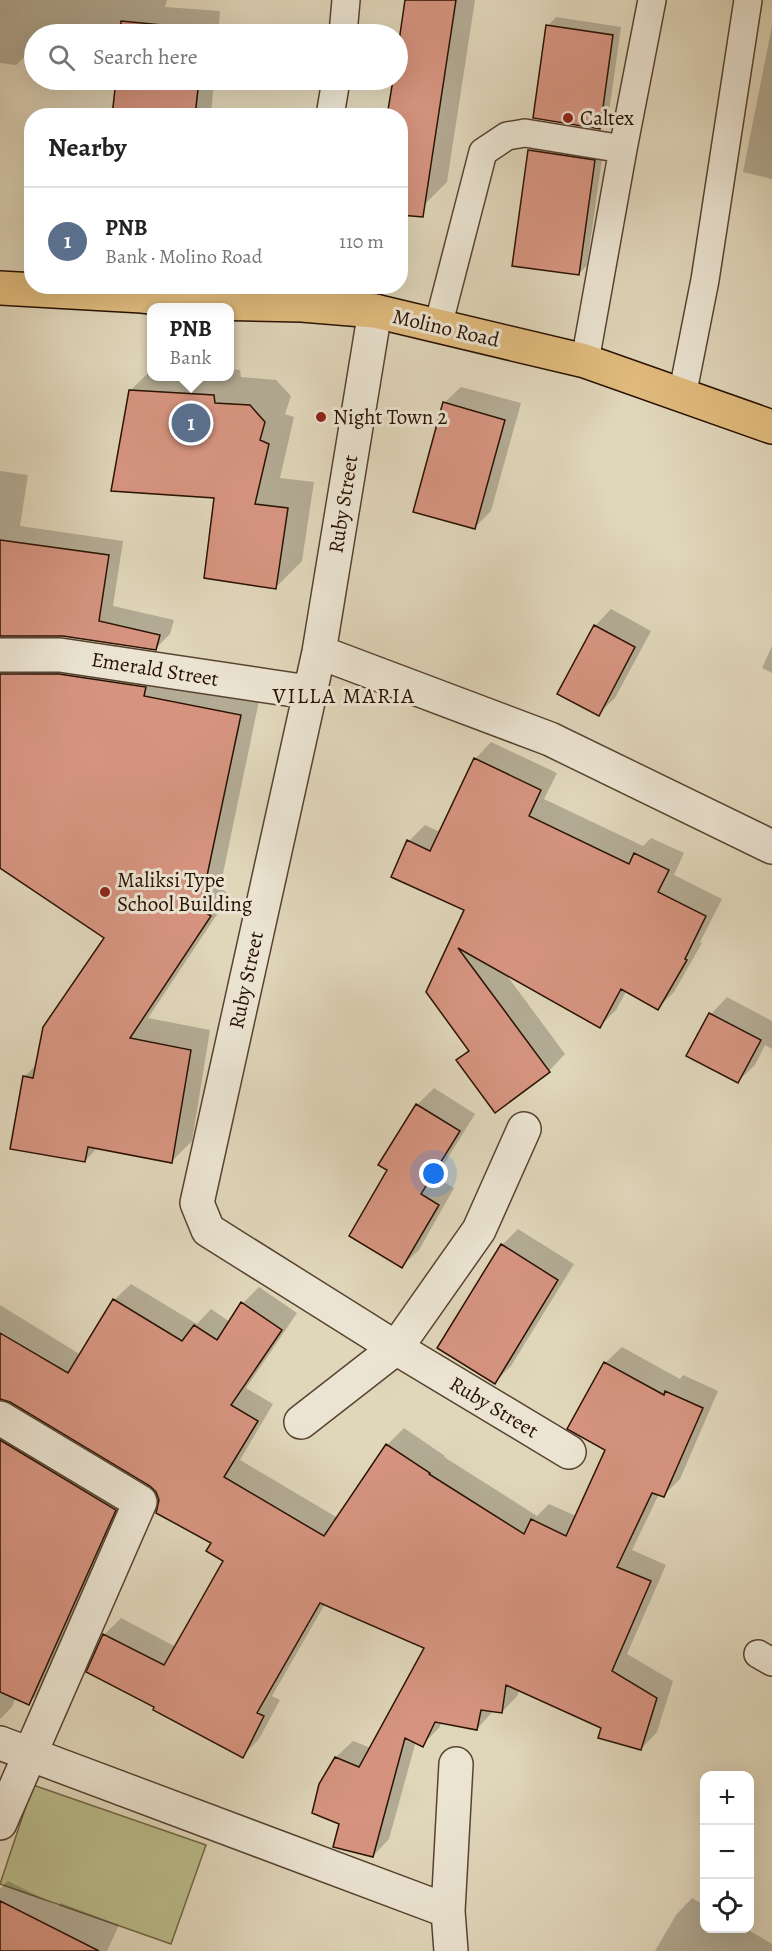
<!DOCTYPE html>
<meta charset="utf-8">
<style>
:root{--surface:#fff;--page:#f6f6f6;--text:#222;--muted:#767676;--line:#e0e0e0;--accent:#111827}
body{margin:0;font-family:Alegreya,serif;background:var(--page);color:var(--text)}
.controls{position:absolute;right:18px;bottom:18px;display:grid;overflow:hidden;border-radius:12px;box-shadow:0 6px 24px #0002}
.controls button{width:54px;height:54px;display:grid;place-items:center;padding:0;border:0;border-bottom:2px solid var(--line);background:var(--surface);color:var(--text);font:30px sans-serif}
.you{position:absolute;left:434px;top:1174px;width:21px;height:21px;margin:-15px;border:4px solid #fff;border-radius:50%;background:#1a73e8;box-shadow:0 0 0 9px #1a73e833}
.badge{display:grid;place-items:center;width:39px;height:39px;border-radius:50%;background:var(--accent);color:#fff;font-size:20px;font-weight:700}
.pin{position:absolute;translate:-50% -50%;border:3px solid #fff;box-shadow:0 2px 6px #0006}
.popup{position:absolute;left:147px;top:303px;width:87px;height:78px;box-sizing:border-box;display:grid;place-content:center;border-radius:12px;background:var(--surface);filter:drop-shadow(0 2px 4px #0005);font-size:20px;white-space:nowrap;color:var(--muted)}
.popup b{font-size:22px;color:var(--text)}
.popup::after{content:'';position:absolute;left:50%;top:100%;margin-left:-12px;border:12px solid transparent;border-top-color:var(--surface)}
.list{margin:0;padding:0;list-style:none}
h2{display:flex;justify-content:space-between;align-items:center;height:78px;margin:0;padding:0 24px;font-size:26px}
h2 small{font-size:20px;font-weight:400;color:var(--muted)}
.list li{display:grid;grid-template-columns:39px 1fr auto;gap:18px;align-items:center;box-sizing:border-box;height:108px;padding:0 24px;border-top:2px solid var(--line)}
.list b{display:block;font-size:22px;white-space:nowrap}
.list p{margin:0;font-size:20px;white-space:nowrap;color:var(--muted)}
.list em{font-size:20px;font-style:normal;color:var(--muted)}
.icon{flex:none;width:33px;height:33px;fill:none;stroke:currentColor;stroke-width:2;stroke-linecap:round;stroke-linejoin:round}
.map{position:relative;flex:none;width:772px;height:1951px;overflow:hidden}
.search{position:absolute;background:var(--surface);box-shadow:0 6px 24px #0002;left:24px;top:24px;width:384px;height:66px;display:flex;align-items:center;gap:15px;box-sizing:border-box;padding:0 21px;border-radius:33px;color:var(--muted);font-size:22px}
.panel{position:absolute;background:var(--surface);box-shadow:0 6px 24px #0002;left:24px;top:108px;width:384px;height:186px;border-radius:24px}
.map>svg:first-child{display:block}
.green{fill:#babc8b;stroke:#726746;stroke-width:1.5}
.shadow{fill:#0003}
.building{fill:#d69480;stroke:#2a1202;stroke-width:1.5}
.lines{fill:none;stroke-linecap:round;stroke-linejoin:round}
.lane-casing{stroke:#584330;stroke-width:30}
.street-casing{stroke:#584330;stroke-width:36}
.primary-casing{stroke:#2a1202;stroke-width:36}
.lane{stroke:#ebe4d2;stroke-width:27}
.street{stroke:#ebe4d2;stroke-width:33}
.primary{stroke:#e0bb7d;stroke-width:33}
.poi-dot{fill:#8f2418;stroke:#ebe4d2;stroke-width:2}
.labels{text-anchor:middle;stroke-width:6;stroke-linejoin:round;paint-order:stroke}
.poi-label{font-size:21px;fill:#2a1202;stroke:#ebe4d2;text-anchor:start}
.street-label{font-size:21px;fill:#2a1202;stroke:#ebe4d2}
.neighbourhood-label{font-size:22px;letter-spacing:1.5px;fill:#2a1202;stroke:#ebe4d2}
</style>
<div class="map">
<svg width="772" height="1951" viewBox="0 0 772 1951">
<rect width="100%" height="100%" fill="#e0d6ba"/>
<filter id="stains"><feTurbulence type="fractalNoise" baseFrequency=".00333" numOctaves="4"/><feColorMatrix values="0 0 0 0 .2 0 0 0 0 .09 0 0 0 0 .02 0 0 0 .5 -.17"/></filter>
<radialGradient id="worn" r=".72"><stop offset=".6" stop-color="#630" stop-opacity="0"/><stop offset="1" stop-color="#630" stop-opacity=".3"/></radialGradient>
<path class="green" d="M 33,1785 L 206,1845 L 171,1944 L 0,1884 Z"/>
<path class="shadow" d="M 0,0 L 167,0 L 165,7 L 220,11 L 218,34 L 34,34 L 34,60 L 23,58 L 16,65 L 0,63 Z
M 406,0 L 475,0 L 447,182 L 424,205 L 400,116 L 389,116 L 394,80 L 398,80 L 398,57 Z
M 556,17 L 621,27 L 608,119 L 599,128 L 548,26 Z
M 772,26 L 772,179 L 743,172 Z
M 117,80 L 214,80 L 211,116 L 114,116 Z
M 538,142 L 603,152 L 587,265 L 579,274 L 513,265 L 530,150 Z
M 152,369 L 152,376 L 230,376 L 230,369 L 240,370 L 241,377 L 276,380 L 291,396 L 285,414 L 294,417 L 280,478 L 314,482 L 302,561 L 276,587 L 215,496 L 130,391 Z
M 461,387 L 521,403 L 491,511 L 475,527 L 444,403 Z
M 0,471 L 28,475 L 20,526 L 123,541 L 113,606 L 174,620 L 170,634 L 155,649 L 60,635 L 0,635 Z
M 611,609 L 651,631 L 615,698 L 598,714 L 595,626 Z
M 772,646 L 772,673 L 762,668 Z
M 41,654 L 260,696 L 220,888 L 230,895 L 148,1018 L 210,1030 L 192,1141 L 172,1161 L 98,1147 L 85,1161 L 24,1077 L 38,1063 L 106,937 L 0,866 L 0,740 L 20,674 Z
M 491,742 L 557,773 L 544,799 L 643,846 L 651,838 L 684,853 L 674,875 L 722,899 L 700,942 L 702,943 L 674,992 L 658,1008 L 627,990 L 616,1010 L 599,1027 L 505,973 L 565,1054 L 549,1071 L 458,1060 L 469,1049 L 428,992 L 466,909 L 409,841 L 425,825 L 440,832 L 475,759 Z
M 727,997 L 772,1021 L 772,1049 L 765,1045 L 755,1065 L 738,1081 L 711,1014 Z
M 434,1088 L 475,1114 L 436,1177 L 454,1188 L 419,1250 L 402,1266 L 389,1170 L 380,1164 L 417,1105 Z
M 518,1229 L 574,1264 L 511,1366 L 495,1382 L 502,1245 Z
M 131,1284 L 197,1324 L 211,1309 L 230,1322 L 243,1303 L 259,1287 L 297,1313 L 246,1388 L 273,1404 L 240,1460 L 338,1518 L 387,1445 L 404,1428 L 445,1456 L 444,1457 L 537,1516 L 549,1504 L 576,1516 L 607,1450 L 605,1363 L 622,1347 L 680,1379 L 683,1375 L 718,1391 L 680,1479 L 664,1495 L 659,1494 L 632,1550 L 666,1565 L 627,1654 L 673,1681 L 657,1732 L 641,1749 L 603,1727 L 519,1689 L 518,1695 L 502,1712 L 494,1710 L 477,1729 L 442,1722 L 439,1728 L 422,1745 L 416,1741 L 389,1839 L 373,1856 L 341,1823 L 336,1757 L 353,1741 L 371,1748 L 426,1648 L 325,1604 L 272,1696 L 280,1700 L 259,1739 L 243,1756 L 156,1706 L 104,1635 L 121,1618 L 176,1647 L 225,1561 L 213,1542 L 160,1500 L 157,1491 L 151,1485 L 0,1395 L 0,1305 L 81,1355 L 114,1300 Z
M 0,1432 L 132,1493 L 45,1687 L 29,1703 L 16,1697 L 12,1707 L 0,1719 Z
M 8,1881 L 58,1906 L 61,1903 L 119,1925 L 107,1951 L 0,1951 L 0,1889 Z
M 692,1898 L 704,1905 L 704,1928 L 745,1928 L 772,1944 L 772,1951 L 655,1951 L 676,1915 Z"/>
<path class="building" d="M 405,0 L 456,0 L 423,217 L 400,215 L 400,116 L 387,116 L 393,80 L 398,80 L 398,48 Z
M 121,21 L 203,29 L 203,34 L 120,34 Z
M 546,25 L 613,35 L 600,129 L 533,118 Z
M 116,80 L 199,80 L 195,116 L 112,116 Z
M 528,150 L 595,160 L 579,275 L 512,266 Z
M 129,390 L 214,395 L 215,403 L 250,405 L 265,422 L 260,440 L 269,444 L 255,504 L 288,508 L 276,589 L 204,578 L 214,498 L 111,491 Z
M 443,402 L 505,420 L 475,529 L 413,512 Z
M 0,540 L 109,555 L 99,621 L 160,635 L 156,650 L 63,636 L 0,636 Z
M 594,625 L 635,647 L 599,716 L 557,694 Z
M 0,674 L 59,674 L 146,687 L 144,696 L 241,715 L 200,909 L 211,916 L 130,1038 L 191,1050 L 172,1163 L 88,1147 L 85,1162 L 10,1149 L 23,1076 L 33,1078 L 43,1027 L 104,938 L 0,868 Z
M 474,758 L 541,790 L 529,816 L 629,864 L 634,853 L 669,870 L 658,892 L 706,916 L 685,959 L 687,960 L 658,1010 L 621,989 L 600,1028 L 458,948 L 550,1072 L 495,1113 L 456,1060 L 469,1051 L 426,992 L 464,910 L 391,877 L 407,840 L 430,851 Z
M 709,1013 L 761,1040 L 738,1083 L 686,1056 Z
M 416,1104 L 460,1131 L 421,1194 L 439,1205 L 402,1268 L 349,1236 L 387,1170 L 378,1165 Z
M 501,1244 L 558,1280 L 495,1384 L 437,1348 Z
M 113,1299 L 182,1341 L 194,1325 L 217,1340 L 241,1302 L 282,1330 L 231,1405 L 258,1421 L 224,1477 L 324,1536 L 386,1444 L 430,1473 L 429,1474 L 524,1534 L 531,1519 L 566,1536 L 605,1450 L 567,1429 L 604,1362 L 664,1395 L 665,1391 L 703,1408 L 664,1497 L 652,1493 L 617,1567 L 651,1581 L 612,1671 L 657,1698 L 641,1750 L 598,1738 L 601,1728 L 506,1685 L 502,1713 L 481,1710 L 477,1730 L 435,1722 L 423,1747 L 405,1738 L 373,1857 L 333,1847 L 339,1824 L 312,1813 L 319,1784 L 335,1757 L 359,1767 L 424,1648 L 320,1603 L 257,1713 L 264,1716 L 243,1758 L 153,1710 L 154,1707 L 86,1672 L 103,1634 L 164,1665 L 223,1561 L 206,1551 L 211,1543 L 156,1513 L 159,1500 L 156,1492 L 150,1486 L 10,1402 L 0,1399 L 0,1333 L 68,1373 Z
M 0,1440 L 116,1510 L 29,1705 L 0,1692 Z
M 0,1901 L 99,1951 L 0,1951 Z"/>
<g class="lines">
<defs>
<path id="lane" d="M 343,34 L 346,0
M 330,116 L 336,80
M 438,326 L 483,152 L 507,136 L 525,133 L 623,149
M 585,361 L 623,149 L 652,0
M 682,396 L 705,280 L 748,0
M 758,1654 L 772,1662"/>
<path id="street" d="M 375,311 L 319,652 L 197,1203 L 208,1230 L 396,1348 L 569,1452
M 319,652 L 550,739 L 772,847
M 0,655 L 60,655 L 308,692
M 0,1418 L 140,1502 L 0,1823
M 301,1422 L 396,1348 L 479,1230 L 524,1129
M 0,1743 L 448,1911
M 451,1951 L 448,1911 L 456,1764"/>
<path id="primary" d="M 0,288 L 142,296 L 205,303 L 302,305 L 375,311 L 585,361 L 772,427"/>
</defs>
<use href="#lane" class="lane-casing"/>
<use href="#street" class="street-casing"/>
<use href="#primary" class="primary-casing"/>
<use href="#lane" class="lane"/>
<use href="#street" class="street"/>
<use href="#primary" class="primary"/>
</g>
<g class="poi-dot">
<circle cx="568" cy="118" r="6"/>
<circle cx="321" cy="417" r="6"/>
<circle cx="105" cy="892" r="6"/>
</g>
<g class="labels">
<g class="poi-label">
<text x="580" y="125">Caltex</text>
<text x="333" y="424">Night Town 2</text>
<text x="117" y="887">Maliksi Type<tspan x="117" dy="24">School Building</tspan></text>
</g>
<g class="street-label">
<text transform="translate(446 328) rotate(13)" y="7">Molino Road</text>
<text transform="translate(343 504) rotate(-81)" y="7">Ruby Street</text>
<text transform="translate(155 669) rotate(9)" y="7">Emerald Street</text>
<text transform="translate(246 980) rotate(-78)" y="7">Ruby Street</text>
<text transform="translate(494 1407) rotate(31)" y="7">Ruby Street</text>
</g>
<g class="neighbourhood-label">
<text x="344" y="703">VILLA MARIA</text>
</g>
</g>
<rect width="100%" height="100%" filter="url(#stains)"/>
<rect width="100%" height="100%" fill="url(#worn)"/>
</svg>
<div class="controls">
<button>+</button>
<button>−</button>
<button><svg class="icon" aria-label="locate" viewBox="0 0 24 24"><circle cx="12" cy="12" r="6"/><path d="M12 2v4M12 18v4M2 12h4M18 12h4"/></svg></button>
</div>
<div class="you"></div>
<div class="pin badge" style="left:191px;top:423px;background:#5c6f8a">1</div>
<div class="popup"><b>PNB</b>Bank</div>
<div class="search"><svg class="icon" aria-label="search" viewBox="0 0 24 24"><circle cx="10" cy="10" r="6"/><path d="M15 15l6 6"/></svg>Search here</div>
<section class="panel">
<h2>Nearby<small></small></h2>
<ul class="list">
<li><span class="badge" style="background:#5c6f8a">1</span><div><b>PNB</b><p>Bank · Molino Road</p></div><em>110 m</em></li>
</ul>
</section>
</div>
